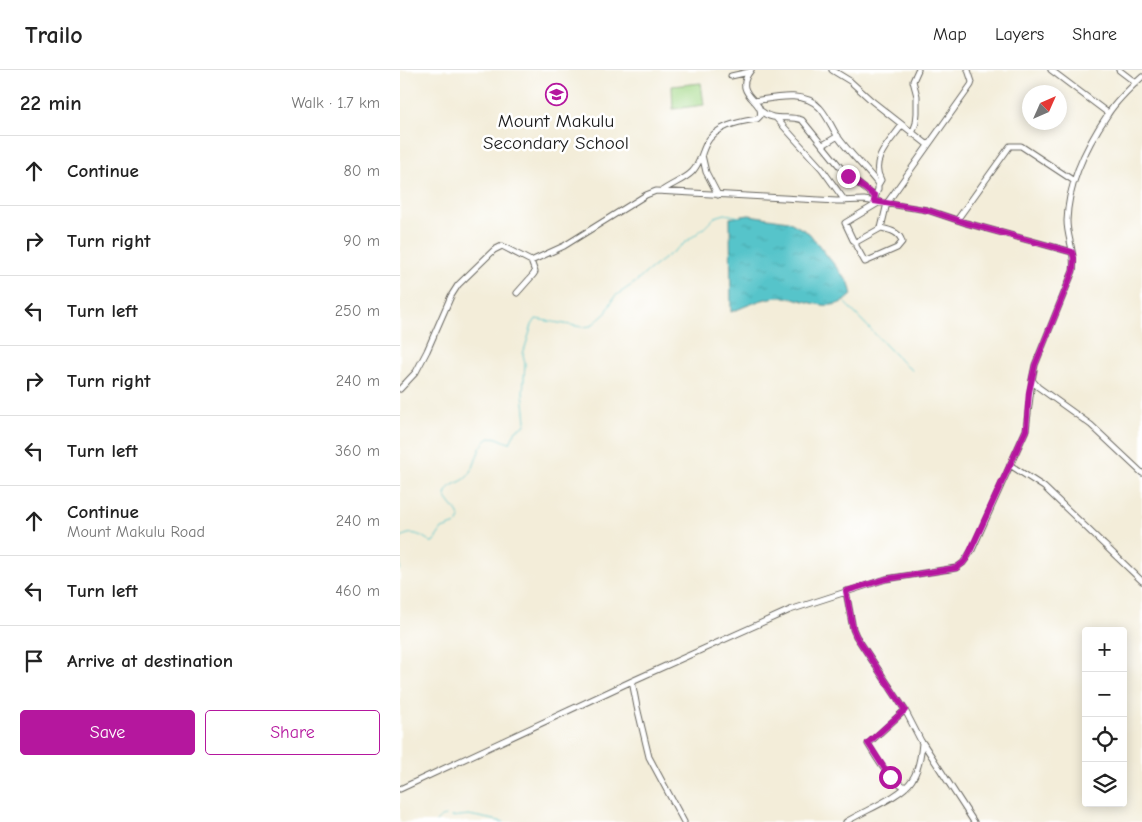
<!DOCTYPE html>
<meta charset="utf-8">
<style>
:root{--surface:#fff;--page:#f6f6f6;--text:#222;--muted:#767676;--line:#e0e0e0;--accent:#b5179e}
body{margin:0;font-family:"Comic Neue",sans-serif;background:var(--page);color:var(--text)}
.controls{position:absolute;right:15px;bottom:15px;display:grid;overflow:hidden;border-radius:5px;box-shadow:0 2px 12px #0003}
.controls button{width:45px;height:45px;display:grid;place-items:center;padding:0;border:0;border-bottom:1px solid var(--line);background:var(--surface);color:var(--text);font:25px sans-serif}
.compass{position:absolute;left:622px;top:15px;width:45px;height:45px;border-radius:50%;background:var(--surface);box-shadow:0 2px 12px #0003;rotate:45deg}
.stop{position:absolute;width:15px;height:15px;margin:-11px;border:4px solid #b5179e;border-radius:50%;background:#fff}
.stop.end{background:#b5179e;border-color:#fff;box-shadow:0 1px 5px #0008}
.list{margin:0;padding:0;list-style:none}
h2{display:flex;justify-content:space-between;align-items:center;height:65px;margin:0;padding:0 20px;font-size:21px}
h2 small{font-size:16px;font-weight:400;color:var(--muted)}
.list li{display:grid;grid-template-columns:32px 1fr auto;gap:15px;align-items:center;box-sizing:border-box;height:70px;padding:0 20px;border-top:1px solid var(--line)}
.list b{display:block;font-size:19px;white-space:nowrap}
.list p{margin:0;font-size:16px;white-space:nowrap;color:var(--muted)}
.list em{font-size:16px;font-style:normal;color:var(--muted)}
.actions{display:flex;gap:10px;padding:15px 20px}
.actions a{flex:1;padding:11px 0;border:1px solid var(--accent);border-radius:5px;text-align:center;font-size:18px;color:var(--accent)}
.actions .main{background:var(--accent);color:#fff}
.icon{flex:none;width:28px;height:28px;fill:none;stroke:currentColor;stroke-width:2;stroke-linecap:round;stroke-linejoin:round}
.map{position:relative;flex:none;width:742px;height:752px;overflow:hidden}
header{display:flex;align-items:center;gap:30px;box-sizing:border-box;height:70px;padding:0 25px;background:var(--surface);border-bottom:1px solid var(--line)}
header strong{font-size:24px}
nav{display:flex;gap:28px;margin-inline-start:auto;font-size:18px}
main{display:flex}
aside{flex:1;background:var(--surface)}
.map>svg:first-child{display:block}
.green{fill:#a4d98a;stroke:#607a53}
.water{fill:url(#water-ripples);stroke:#397073}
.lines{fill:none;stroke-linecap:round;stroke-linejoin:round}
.stream{stroke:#56c4ca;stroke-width:1}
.minor-casing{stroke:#67655e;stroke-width:7}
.minor{stroke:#fff;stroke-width:5}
.route{stroke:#b5179e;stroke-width:6}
.labels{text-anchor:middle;stroke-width:5;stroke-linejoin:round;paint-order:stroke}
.poi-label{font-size:19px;fill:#1c1c1c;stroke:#fff}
</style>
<header>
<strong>Trailo</strong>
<nav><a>Map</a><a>Layers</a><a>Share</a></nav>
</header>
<main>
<aside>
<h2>22 min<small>Walk · 1.7 km</small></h2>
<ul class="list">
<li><svg class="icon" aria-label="ahead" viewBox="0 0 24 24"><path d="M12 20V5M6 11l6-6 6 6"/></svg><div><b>Continue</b></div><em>80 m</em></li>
<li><svg class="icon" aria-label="right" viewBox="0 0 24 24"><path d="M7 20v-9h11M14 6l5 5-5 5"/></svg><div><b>Turn right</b></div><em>90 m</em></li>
<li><svg class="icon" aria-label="left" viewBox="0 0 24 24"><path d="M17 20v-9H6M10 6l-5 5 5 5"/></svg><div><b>Turn left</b></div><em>250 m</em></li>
<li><svg class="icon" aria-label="right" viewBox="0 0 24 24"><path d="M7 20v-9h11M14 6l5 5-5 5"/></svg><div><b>Turn right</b></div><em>240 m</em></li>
<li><svg class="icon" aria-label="left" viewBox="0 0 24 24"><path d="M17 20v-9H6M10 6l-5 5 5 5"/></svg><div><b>Turn left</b></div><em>360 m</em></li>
<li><svg class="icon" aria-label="ahead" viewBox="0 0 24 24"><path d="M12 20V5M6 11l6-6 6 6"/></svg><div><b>Continue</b><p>Mount Makulu Road</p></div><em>240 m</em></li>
<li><svg class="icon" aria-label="left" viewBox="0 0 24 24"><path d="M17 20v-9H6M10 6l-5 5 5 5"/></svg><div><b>Turn left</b></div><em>460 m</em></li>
<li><svg class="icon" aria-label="arrive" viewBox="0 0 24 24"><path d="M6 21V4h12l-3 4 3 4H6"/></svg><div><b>Arrive at destination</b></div></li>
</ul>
<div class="actions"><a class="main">Save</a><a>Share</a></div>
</aside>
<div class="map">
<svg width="742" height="752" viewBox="0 0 742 752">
<defs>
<pattern id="water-ripples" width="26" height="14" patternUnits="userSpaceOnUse" patternTransform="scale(1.25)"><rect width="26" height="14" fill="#56c4ca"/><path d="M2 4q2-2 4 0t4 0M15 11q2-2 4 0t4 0" fill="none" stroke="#4aa8ad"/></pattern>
</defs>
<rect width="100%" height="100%" fill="#fff"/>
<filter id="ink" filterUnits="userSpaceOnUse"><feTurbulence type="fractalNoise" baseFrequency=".02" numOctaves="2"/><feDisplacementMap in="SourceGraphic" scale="10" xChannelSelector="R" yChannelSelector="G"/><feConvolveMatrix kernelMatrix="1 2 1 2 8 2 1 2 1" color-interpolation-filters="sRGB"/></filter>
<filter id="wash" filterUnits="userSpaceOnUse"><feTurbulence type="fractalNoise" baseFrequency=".0096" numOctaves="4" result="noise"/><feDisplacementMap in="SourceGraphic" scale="20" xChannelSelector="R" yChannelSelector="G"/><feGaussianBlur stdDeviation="1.12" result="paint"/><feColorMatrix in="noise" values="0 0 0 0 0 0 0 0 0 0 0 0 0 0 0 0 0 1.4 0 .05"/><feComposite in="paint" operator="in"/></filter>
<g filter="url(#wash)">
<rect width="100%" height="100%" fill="#f3edd9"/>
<path class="green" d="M 301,13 L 304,35 L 273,39 L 272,16 Z"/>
<path class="water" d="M 349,145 L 388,151 L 409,163 L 449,213 L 452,225 C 449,227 446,231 442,232 C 423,242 400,226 380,227 C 364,227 347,236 331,242 L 330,148 Z"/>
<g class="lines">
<path class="stream" d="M 444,232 L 505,295 L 512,300
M 0,468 C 12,459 20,465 31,472 L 33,472 L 42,459 L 56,454 L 60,449 C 57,439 49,434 45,425 C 48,412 60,415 68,406 C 77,396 76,377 88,369 C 95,364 103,372 110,373 L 116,360 L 124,356 L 126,351 L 123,323 L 125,294 L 123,284 L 132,255 L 136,249 L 182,257 L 191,256 L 206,243 L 214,227 L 236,212 L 248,201 L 304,158 L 315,147 L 325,144 L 340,147
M 0,491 L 0,500
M 51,747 L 69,745 L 104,752
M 36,752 L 41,747 L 46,746"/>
</g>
</g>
<g filter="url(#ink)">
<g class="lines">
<defs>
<path id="minor" d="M 432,0 L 450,11 L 472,31 L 528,75
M 651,0 L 708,43
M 719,0 L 736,13
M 331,6 L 349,2
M 742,7 C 730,18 717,30 708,44 C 687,75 668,113 667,151 C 667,168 676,184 673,201 L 635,295 L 632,310 L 638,317 L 691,355 L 742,403
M 354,31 C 374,28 405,20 420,38 C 428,47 432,58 438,67 C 450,84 466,98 478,114 L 478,119 L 474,131
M 361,41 C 375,53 387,44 402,50 L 445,103 L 475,127
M 376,48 L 422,99 L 445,131
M 512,64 L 516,53 L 517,43 L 517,26 L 513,11 L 518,0
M 423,75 L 438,66
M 302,85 L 306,102 L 318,125
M 478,115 L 481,110 C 469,90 491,71 502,55
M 262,121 C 271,114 284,110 292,102 C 300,94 301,84 306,74 C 316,55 339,52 357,49 L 360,46 C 365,30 331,25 351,0
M 557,150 L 610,76 L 621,76 L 674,111
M 481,158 C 490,160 500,162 502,172 L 497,178 L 465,192 L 456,176 L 456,172 L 481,158 L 487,133 L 571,15 L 572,12 L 568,0
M 456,172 L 453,170 L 445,153 L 480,132
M 117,223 L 133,205 L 135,202 L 131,191
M 0,319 L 16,302 L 27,281 L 51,226 L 58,215 L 94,180 L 102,176 L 131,191 L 164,176 L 246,125 L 256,121 L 437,131 L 464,130 L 527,140 L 566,153 L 672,182
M 610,395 L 644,417 L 742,511
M 446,521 L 453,559 L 456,566 L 505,640 L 522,673 C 521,684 518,701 512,710 C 501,727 463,741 446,752
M 232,611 L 237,637 L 249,687 L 284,752
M 505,640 L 468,674 C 478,690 488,710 506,717
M 523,673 L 574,752
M 0,719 L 232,611 L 390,540 L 486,509 L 556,498 L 563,493 L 572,480 L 626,360 L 632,310"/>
</defs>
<use href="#minor" class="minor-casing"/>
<use href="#minor" class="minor"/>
</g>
</g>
<g class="lines" filter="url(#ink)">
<path class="route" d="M 448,106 L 475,126 L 474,131 L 527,140 L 566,153 L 672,182 L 674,188 L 673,201 L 635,295 L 629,322 L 626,360 L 567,488 L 563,493 L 556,498 L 486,509 L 446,521 L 453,559 L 456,566 L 505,640 L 468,673 L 490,707"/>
</g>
<defs>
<symbol id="school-ring" viewBox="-11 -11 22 22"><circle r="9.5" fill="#fff" stroke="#b5179e" stroke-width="1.5"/><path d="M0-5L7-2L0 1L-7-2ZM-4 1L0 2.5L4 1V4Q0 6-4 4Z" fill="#b5179e"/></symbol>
</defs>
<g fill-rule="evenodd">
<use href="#school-ring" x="144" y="12" width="25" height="25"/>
</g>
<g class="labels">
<g class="poi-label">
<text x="156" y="57">Mount Makulu<tspan x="156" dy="22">Secondary School</tspan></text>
</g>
</g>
</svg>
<div class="controls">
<button>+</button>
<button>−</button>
<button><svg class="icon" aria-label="locate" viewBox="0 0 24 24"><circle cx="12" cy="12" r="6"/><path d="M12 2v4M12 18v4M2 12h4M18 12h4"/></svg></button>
<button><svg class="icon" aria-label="layers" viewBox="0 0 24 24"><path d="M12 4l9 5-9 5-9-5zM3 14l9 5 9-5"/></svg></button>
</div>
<svg class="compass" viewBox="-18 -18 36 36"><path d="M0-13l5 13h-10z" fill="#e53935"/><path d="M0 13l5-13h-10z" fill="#767676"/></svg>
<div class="stop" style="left:490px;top:707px"></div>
<div class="stop end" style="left:448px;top:106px"></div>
</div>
</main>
